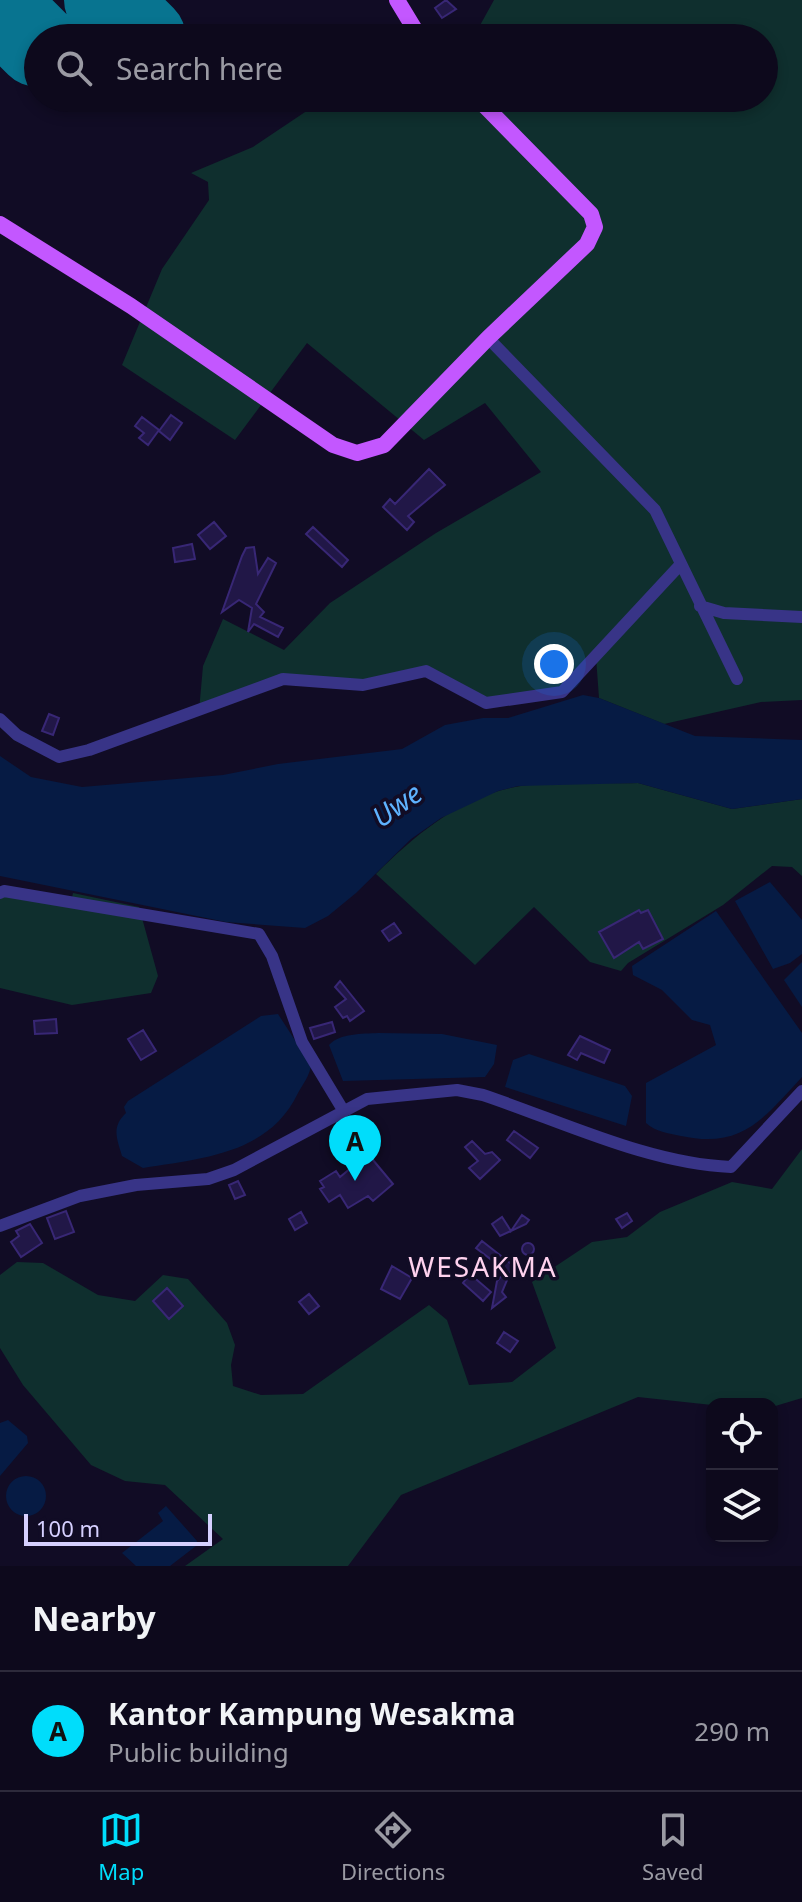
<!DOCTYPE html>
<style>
:root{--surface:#0d091c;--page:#1b1729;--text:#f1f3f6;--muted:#9a9aa3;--line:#2d2a3b;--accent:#00ddfb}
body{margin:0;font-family:"Noto Sans",sans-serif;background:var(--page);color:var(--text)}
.controls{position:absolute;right:24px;bottom:24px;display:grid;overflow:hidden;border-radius:16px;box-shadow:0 4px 12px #0003}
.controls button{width:72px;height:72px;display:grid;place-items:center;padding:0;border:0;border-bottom:2px solid var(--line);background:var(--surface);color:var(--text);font:40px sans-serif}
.scale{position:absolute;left:24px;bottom:20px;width:188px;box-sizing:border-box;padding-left:8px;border:4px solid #d6d0ff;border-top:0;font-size:22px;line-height:28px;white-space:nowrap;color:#d6d0ff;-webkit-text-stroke:6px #110c25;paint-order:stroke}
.you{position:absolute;left:554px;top:664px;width:28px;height:28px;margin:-20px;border:6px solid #fff;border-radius:50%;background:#1a73e8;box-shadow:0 0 0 12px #1a73e833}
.badge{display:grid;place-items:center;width:52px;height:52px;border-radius:50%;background:var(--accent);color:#111;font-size:26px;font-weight:700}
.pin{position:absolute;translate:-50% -66px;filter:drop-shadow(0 2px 4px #0008)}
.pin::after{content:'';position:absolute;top:42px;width:28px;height:24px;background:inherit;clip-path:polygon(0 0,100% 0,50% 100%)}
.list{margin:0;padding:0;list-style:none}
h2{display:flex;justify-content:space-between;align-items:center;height:104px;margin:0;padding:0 32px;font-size:34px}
h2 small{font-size:26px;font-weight:400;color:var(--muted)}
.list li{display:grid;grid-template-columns:52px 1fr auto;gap:24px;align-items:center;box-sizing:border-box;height:120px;padding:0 32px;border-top:2px solid var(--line)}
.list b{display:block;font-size:30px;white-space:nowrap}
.list p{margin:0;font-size:26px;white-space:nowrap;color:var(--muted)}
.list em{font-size:26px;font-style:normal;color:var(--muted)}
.icon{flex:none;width:44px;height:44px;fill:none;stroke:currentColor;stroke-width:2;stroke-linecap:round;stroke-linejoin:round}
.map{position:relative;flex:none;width:802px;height:1566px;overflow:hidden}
.search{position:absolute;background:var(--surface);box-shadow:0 4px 12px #0003;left:24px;right:24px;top:24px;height:88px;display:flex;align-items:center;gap:20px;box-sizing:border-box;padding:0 28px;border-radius:44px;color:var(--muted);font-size:30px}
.sheet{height:224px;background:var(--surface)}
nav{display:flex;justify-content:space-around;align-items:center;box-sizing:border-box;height:112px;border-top:2px solid var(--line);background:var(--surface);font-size:22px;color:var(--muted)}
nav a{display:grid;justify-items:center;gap:4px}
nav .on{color:var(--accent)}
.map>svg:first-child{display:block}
.green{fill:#0f2f2e}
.water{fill:#061b44}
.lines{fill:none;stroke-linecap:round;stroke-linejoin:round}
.runway{stroke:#087490;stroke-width:84}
.building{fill:#211747;stroke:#382775;stroke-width:2}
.minor{stroke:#383487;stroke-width:12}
.major{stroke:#c357ff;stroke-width:16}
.labels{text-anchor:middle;stroke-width:7;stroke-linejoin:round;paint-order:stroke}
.water-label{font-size:28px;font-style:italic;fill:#5eb2ff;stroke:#110c25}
.neighbourhood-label{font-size:28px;letter-spacing:2px;fill:#ffd2ee;stroke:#110c25}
</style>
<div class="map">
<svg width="802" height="1566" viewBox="0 0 802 1566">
<rect width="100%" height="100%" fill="#110c25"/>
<path class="green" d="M 494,0 L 802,0 L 802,700 L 761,702 L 664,724 L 599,698 L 596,657 L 562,692 L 486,703 L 426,671 L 363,685 L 283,679 L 199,711 L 203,666 L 223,619 L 284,650 L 330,603 L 436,533 L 541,472 L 485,403 L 424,440 L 307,343 L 235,440 L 122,365 L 162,269 L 209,200 L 208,182 L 191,173 L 253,147 L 326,98 L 764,98 L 764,38 L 473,38 Z
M 638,783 L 732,809 L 802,799 L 802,876 L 792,867 L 772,866 L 723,905 L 628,963 L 621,971 L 590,962 L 534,907 L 475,965 L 376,874 C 414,836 460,797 515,787 C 554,780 598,784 638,783 Z
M 73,893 L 139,907 L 158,976 L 151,993 L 72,1005 L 0,988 L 0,894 L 70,907 Z
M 802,1149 L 802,1398 L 772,1407 L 772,1404 L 712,1405 L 638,1397 L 401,1495 L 348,1566 L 185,1566 L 223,1539 L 165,1485 L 125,1481 L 91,1465 L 23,1385 L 0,1348 L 0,1275 L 17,1262 L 43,1263 L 98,1295 L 135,1301 L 163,1275 L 188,1279 L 227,1323 L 235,1345 L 231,1365 L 233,1386 L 261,1395 L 303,1394 L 429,1305 L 447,1320 L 469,1385 L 512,1382 L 556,1348 L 532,1282 L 592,1242 L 627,1237 L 660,1212 L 732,1182 L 772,1189 Z"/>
<path class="water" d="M 583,695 L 599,698 L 695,736 L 802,740 L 802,799 L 732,809 L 638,783 L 518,786 L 498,791 L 441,818 L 411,839 L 356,893 L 328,916 L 305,928 L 226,922 L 0,876 L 0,756 L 31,777 L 82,787 L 223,775 L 278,764 L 402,749 L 445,725 L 483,718 L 508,718 Z
M 770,882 L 802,920 L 802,954 L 790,963 L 773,969 L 735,901 Z
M 716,911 L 802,1033 L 802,1077 C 763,1119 742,1149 681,1136 C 668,1133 656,1132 646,1123 L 646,1083 L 716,1045 L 710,1025 L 692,1020 L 662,990 L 633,975 L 632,966 Z
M 802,962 L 802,1007 L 784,980 Z
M 278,1014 L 311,1065 C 310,1075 303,1084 298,1093 C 269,1154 203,1158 143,1168 L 122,1156 C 117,1139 111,1127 126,1113 L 124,1107 L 128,1101 L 261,1016 Z
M 378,1033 L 442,1034 L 497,1045 L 494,1064 L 485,1077 L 343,1081 L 329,1045 C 340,1033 362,1034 378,1033 Z
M 529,1054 L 625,1086 L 632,1096 L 626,1126 L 505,1087 L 513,1060 Z
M 8,1420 L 27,1436 L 28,1443 L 0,1476 L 0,1423 Z
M6 1496a20 20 0 1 1 40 0a20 20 0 1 1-40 0Z
M 166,1506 L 197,1541 L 196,1546 L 170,1566 L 136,1566 L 122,1553 L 163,1521 L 158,1513 Z"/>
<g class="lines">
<path class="runway" d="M 106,0 L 144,38
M 0,7 L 38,45"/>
</g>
<path class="building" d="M 446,0 L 456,9 L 442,18 L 435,8 Z
M 171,415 L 182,423 L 170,440 L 159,431 Z
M 142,417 L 159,430 L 148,445 L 139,438 L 144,433 L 135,426 Z
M 429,469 L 445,485 L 408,516 L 414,522 L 407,530 L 383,507 L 390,499 L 395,504 Z
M 214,522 L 226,536 L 210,549 L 198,535 Z
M 313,527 L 348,560 L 342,567 L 306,534 Z
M 192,544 L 195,559 L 175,562 L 173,548 Z
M 254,547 L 258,574 L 268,558 L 276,563 L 256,604 L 264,612 L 260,617 L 283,628 L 278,637 L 254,624 L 248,632 L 252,608 L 239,600 L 222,612 L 242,556 L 246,548 Z
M 49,714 L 59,718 L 53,735 L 42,731 Z
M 639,910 L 641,913 L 648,910 L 663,939 L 643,949 L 639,942 L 614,958 L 599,932 Z
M 394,923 L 401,933 L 389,941 L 382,931 Z
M 340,981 L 364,1011 L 350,1021 L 347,1016 L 343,1018 L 335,1007 L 346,999 L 335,987 Z
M 56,1019 L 57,1033 L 35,1034 L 34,1021 Z
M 332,1022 L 335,1032 L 314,1039 L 310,1028 Z
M 143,1030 L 156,1051 L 141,1060 L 128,1039 Z
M 580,1036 L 610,1050 L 604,1063 L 581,1053 L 577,1060 L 568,1055 Z
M 514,1131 L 538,1148 L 530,1158 L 507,1140 Z
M 472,1141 L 485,1154 L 492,1152 L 500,1160 L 480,1179 L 469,1168 L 478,1161 L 465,1147 Z
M 368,1154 L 393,1184 L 373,1201 L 368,1196 L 348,1208 L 340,1195 L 329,1202 L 320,1189 L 324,1187 L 320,1181 L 336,1171 L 340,1177 Z
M 238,1181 L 245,1195 L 235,1199 L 229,1185 Z
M 66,1211 L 74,1232 L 55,1239 L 47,1218 Z
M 301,1212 L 307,1223 L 295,1230 L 289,1219 Z
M 627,1213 L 632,1221 L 622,1228 L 616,1219 Z
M 522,1215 L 529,1220 L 526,1224 L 500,1236 L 492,1224 L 502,1217 L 511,1231 Z
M 30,1224 L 42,1243 L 21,1257 L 11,1242 L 19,1236 L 16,1231 Z
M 482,1241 L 519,1270 L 514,1277 L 510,1273 L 502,1292 L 506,1297 L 492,1308 L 497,1281 L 506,1271 L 476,1248 Z
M522 1249a6 6 0 1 1 12 0a6 6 0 1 1-12 0Z
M 392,1266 L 412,1278 L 400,1299 L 381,1289 Z
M 470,1274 L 491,1292 L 483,1301 L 463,1283 Z
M 167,1288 L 183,1306 L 169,1319 L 153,1301 Z
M 309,1294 L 319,1306 L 309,1314 L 299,1302 Z
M 504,1332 L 518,1341 L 510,1352 L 497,1343 Z"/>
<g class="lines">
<path class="minor" d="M 488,338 L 655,510 L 737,679
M 700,606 L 724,613 L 802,617
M 0,719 L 17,735 L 59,757 L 89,750 L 283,679 L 363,685 L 426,671 L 486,703 L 562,692 L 680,565
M 0,893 L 4,891 L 259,934 L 272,956 L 302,1042 L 343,1110
M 0,1226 L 80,1196 L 136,1185 L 208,1179 L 234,1170 L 367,1099 L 457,1090 L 483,1095 C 561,1121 649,1164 731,1167 L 802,1091"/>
<path class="major" d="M 397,0 L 420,38
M 0,224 L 131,306 L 333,445 L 357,453 L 384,445 L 488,338 L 587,244 L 595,227 L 591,214 L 477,98"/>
</g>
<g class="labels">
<g class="water-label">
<text transform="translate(397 805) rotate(-35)" y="10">Uwe</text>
</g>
<g class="neighbourhood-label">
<text x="483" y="1277">WESAKMA</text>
</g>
</g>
</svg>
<div class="controls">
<button><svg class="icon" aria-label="locate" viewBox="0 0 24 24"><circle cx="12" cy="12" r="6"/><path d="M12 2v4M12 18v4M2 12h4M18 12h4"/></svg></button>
<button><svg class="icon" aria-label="layers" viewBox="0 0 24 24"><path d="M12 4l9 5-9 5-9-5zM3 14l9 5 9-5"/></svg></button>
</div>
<div class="scale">100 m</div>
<div class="you"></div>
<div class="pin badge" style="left:355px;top:1181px">A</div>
<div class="search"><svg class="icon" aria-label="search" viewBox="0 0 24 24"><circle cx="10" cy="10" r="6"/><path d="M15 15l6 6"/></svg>Search here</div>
</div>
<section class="sheet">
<h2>Nearby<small></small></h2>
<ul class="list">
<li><span class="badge">A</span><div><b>Kantor Kampung Wesakma</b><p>Public building</p></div><em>290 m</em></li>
</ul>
</section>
<nav>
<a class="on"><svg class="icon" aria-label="map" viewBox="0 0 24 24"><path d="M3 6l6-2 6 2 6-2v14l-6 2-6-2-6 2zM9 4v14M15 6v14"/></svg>Map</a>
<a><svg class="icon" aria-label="directions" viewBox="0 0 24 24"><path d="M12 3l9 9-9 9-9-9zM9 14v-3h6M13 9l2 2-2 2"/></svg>Directions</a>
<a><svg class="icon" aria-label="saved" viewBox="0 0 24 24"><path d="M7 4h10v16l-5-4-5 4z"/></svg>Saved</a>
</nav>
